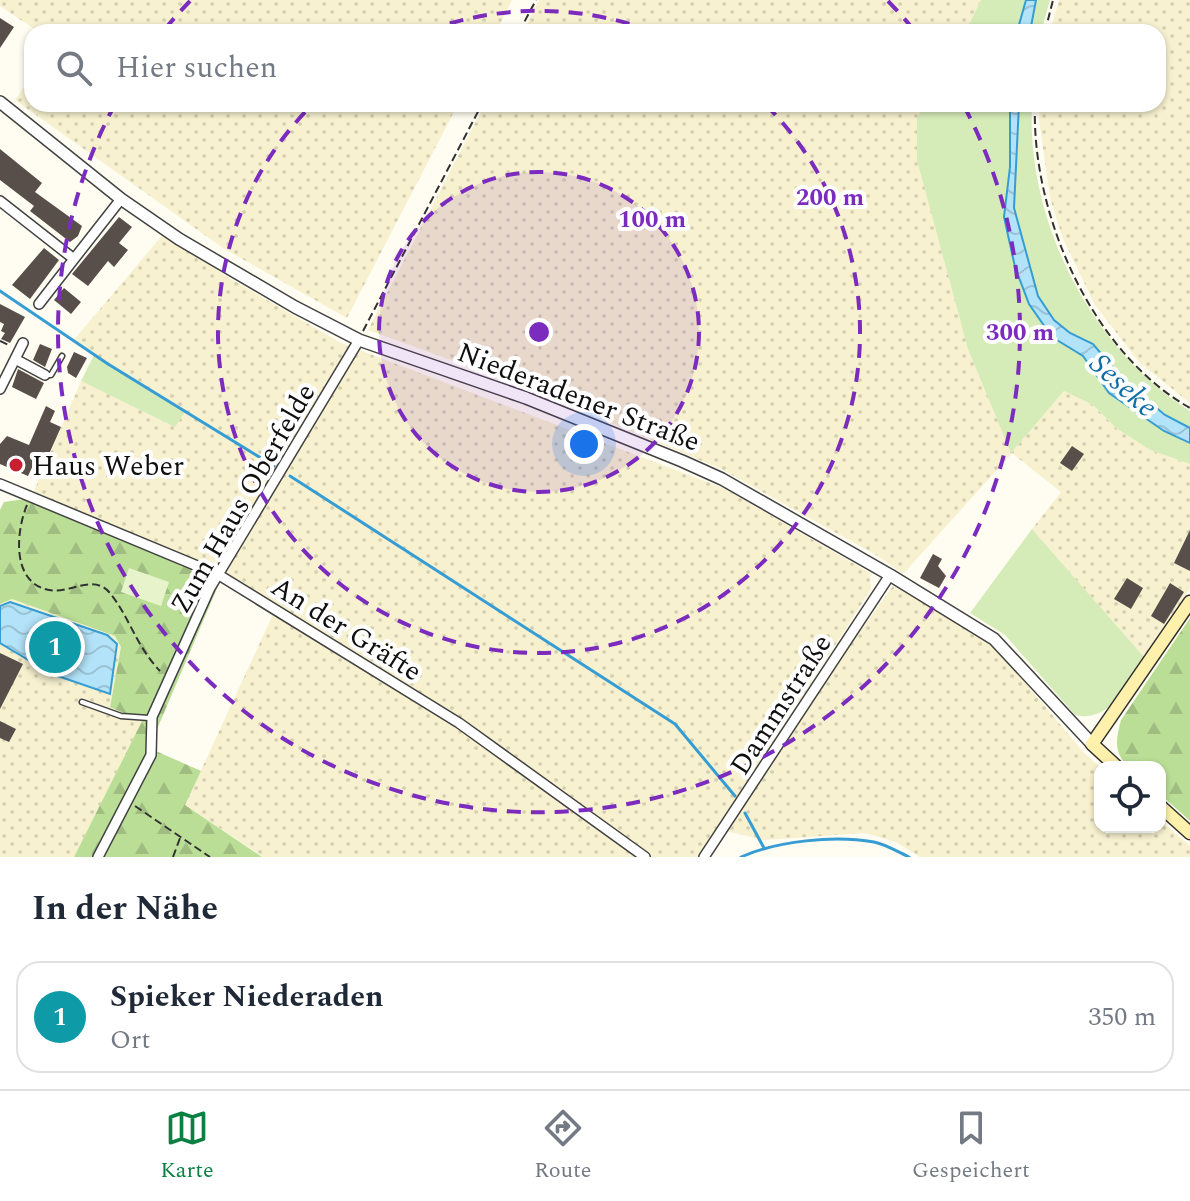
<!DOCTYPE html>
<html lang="de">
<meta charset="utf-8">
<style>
:root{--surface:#fff;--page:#f6f6f7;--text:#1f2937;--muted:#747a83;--line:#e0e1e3;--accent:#0b8043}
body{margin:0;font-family:Spectral,serif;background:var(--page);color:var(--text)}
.controls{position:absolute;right:24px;bottom:24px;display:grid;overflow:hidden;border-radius:16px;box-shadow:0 2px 6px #0004}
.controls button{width:72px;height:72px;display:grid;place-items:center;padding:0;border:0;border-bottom:2px solid var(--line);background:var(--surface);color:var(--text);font:40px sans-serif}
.you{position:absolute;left:584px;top:444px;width:28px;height:28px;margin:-20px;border:6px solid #fff;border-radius:50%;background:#1a73e8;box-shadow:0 0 0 12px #1a73e833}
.badge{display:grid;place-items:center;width:52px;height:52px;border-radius:50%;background:var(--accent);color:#fff;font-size:26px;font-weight:700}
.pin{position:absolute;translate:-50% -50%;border:4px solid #fff;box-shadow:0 2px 8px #0006}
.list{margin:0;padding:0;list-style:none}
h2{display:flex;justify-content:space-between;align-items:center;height:104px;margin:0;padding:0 32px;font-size:34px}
h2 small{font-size:26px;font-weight:400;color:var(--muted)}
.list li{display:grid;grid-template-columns:52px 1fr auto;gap:24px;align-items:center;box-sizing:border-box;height:112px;margin:0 16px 16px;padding:0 16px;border:2px solid var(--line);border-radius:24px}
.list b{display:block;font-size:30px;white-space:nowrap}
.list p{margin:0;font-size:26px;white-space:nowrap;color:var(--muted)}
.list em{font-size:26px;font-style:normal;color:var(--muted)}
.icon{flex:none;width:44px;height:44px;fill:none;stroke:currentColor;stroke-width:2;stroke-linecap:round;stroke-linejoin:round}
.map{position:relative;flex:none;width:1190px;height:857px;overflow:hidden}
.search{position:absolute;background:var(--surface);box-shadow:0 2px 6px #0004;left:24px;right:24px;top:24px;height:88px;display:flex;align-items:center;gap:20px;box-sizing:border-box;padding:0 28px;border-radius:24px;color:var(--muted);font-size:30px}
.sheet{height:232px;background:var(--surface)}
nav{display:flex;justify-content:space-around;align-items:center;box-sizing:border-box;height:112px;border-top:2px solid var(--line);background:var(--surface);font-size:22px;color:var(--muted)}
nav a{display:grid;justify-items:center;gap:4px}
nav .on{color:var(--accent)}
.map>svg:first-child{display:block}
.farmland{fill:url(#farmland-dots)}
.green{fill:#d6ecb8}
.forest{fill:url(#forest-firs)}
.pitch{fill:#e7f3ca}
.water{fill:url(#water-waves);stroke:#369dd4;stroke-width:2;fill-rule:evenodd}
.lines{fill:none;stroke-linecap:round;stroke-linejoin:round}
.stream{stroke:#369dd4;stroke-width:3}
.building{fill:#584f4b}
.service-casing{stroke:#424242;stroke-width:7}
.minor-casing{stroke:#424242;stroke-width:12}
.tertiary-casing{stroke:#424242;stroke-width:14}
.secondary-casing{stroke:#313131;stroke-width:15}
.path{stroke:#313131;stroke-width:2;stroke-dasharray:8 4;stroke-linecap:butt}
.service{stroke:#fff;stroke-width:4}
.minor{stroke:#fff;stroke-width:9}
.tertiary{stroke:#fff;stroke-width:11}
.secondary{stroke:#fff1ac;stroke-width:12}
.ring{fill:none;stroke:#7b2cbf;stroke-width:4;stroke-dasharray:14 10}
.poi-dot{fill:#c71f30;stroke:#fff;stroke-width:3}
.labels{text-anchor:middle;stroke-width:8;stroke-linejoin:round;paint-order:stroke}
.street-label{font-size:28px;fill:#0f0f0f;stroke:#fff}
.poi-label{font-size:28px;fill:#0f0f0f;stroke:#fff;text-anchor:start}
.water-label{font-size:30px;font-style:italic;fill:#116ea8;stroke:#fff}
.centre{fill:#7b2cbf;stroke:#fff;stroke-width:4}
.ring-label{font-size:24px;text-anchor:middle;font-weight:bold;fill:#7b2cbf;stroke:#fff;stroke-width:8;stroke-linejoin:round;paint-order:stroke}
</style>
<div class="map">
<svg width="1190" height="857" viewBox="0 0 1190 857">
<defs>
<pattern id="farmland-dots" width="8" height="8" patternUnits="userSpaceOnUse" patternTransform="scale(2)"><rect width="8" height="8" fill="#f7f1cf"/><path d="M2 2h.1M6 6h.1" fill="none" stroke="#d3cdb1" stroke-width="1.8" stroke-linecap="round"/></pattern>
<pattern id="forest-firs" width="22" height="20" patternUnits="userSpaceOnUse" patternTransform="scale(2)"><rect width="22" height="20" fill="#bade96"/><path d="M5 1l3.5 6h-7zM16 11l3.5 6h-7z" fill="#9fbd80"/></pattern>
<pattern id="water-waves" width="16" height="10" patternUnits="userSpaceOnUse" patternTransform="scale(2)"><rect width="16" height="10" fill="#b3e3f9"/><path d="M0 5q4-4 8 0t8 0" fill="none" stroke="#99c2d4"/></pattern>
</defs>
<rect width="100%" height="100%" fill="#fffcf1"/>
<path class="farmland" d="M 0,0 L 512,0 L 496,32 L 39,32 L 0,6 Z
M 539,0 L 981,0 L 965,32 L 523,32 Z
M 1059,0 L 1190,0 L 1190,403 L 1139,362 L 1095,305 L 1063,239 L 1050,198 L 1039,119 L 1040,104 L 1158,104 L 1158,32 L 1050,32 Z
M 32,76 L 32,104 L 458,104 L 347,318 L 223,248 L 15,100 Z
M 485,104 L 925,104 L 917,118 L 1012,452 L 1064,391 L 1093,405 L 1116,428 L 1150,450 L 1190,464 L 1190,589 L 1144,657 L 1032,529 L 1061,492 L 1012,453 L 903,574 L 878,556 L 721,469 L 525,387 L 368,330 Z
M 166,231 L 224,275 L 341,343 L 723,488 L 870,573 L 871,589 L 730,811 L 893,586 L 987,637 L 1084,753 L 1100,767 L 1100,827 L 1160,827 L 1160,820 L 1190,846 L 1190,857 L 920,857 L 896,842 L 865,833 L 764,840 L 718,829 L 697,857 L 650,857 L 461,720 L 457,725 L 640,857 L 263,857 L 185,805 L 275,610 L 221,578 L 31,498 L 81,381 L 175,426 L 185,412 L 73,341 Z
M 12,599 L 115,636 L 121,647 L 110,706 L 142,721 L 74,857 L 0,857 L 0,604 Z"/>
<path class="green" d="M 981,0 L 1026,0 L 1017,32 L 965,32 Z
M 1036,0 L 1050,0 L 1041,32 L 1030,32 Z
M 925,104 L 1010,104 L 1010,167 L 1004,218 L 1052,337 L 1083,356 L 1109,393 L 1164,431 L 1190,443 L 1190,464 L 1150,450 L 1116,428 L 1093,405 L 1064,391 L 1011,453 L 968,349 L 917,160 L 917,118 Z
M 1019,104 L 1032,104 C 1026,221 1091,349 1190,411 L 1190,428 L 1165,415 L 1125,382 L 1093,344 L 1070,333 L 1054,320 L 1038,296 L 1014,208 Z
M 94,355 L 185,412 L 175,427 L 81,381 Z
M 1032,529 L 1144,657 C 1127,682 1111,724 1075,715 L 1005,635 L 970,613 Z"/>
<path class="forest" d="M 31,498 L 221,579 L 149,748 L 201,771 L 185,805 L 262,857 L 74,857 L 142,721 L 110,707 L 121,647 L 115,636 L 12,599 L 0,604 L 0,510 L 4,502 Z
M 1190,618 L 1190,821 L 1160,794 L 1160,767 L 1129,767 C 1113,753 1116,739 1121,720 Z"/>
<path class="pitch" d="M 129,568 L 169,582 L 161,606 L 121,592 Z"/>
<path class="water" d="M 1026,0 L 1036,0 L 1030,32 L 1017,32 Z
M 1010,104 L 1019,104 L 1014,208 L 1038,296 L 1054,320 L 1070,333 L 1093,344 L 1125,382 L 1165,415 L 1190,428 L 1190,443 L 1164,431 L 1109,393 L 1083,356 L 1052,337 L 1029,304 L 1015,267 L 1004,217 L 1010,167 Z
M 10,602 L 107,635 L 117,644 L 110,694 L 52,674 L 0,643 L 0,606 ZM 46,629 L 71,640 L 63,664 C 52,666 36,660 31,650 L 39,633 Z"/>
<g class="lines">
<path class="stream" d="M 0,291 L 108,364 L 274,466
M 290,476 L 675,724 L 735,796
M 745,813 L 764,848
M 741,857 C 777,841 834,835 874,842 C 885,844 898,852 909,857"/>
</g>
<path class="building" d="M 0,18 L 14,27 L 0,48 Z
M 0,149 L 42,183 L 35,192 L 82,226 L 78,236 L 70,242 L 30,211 L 34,206 L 0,180 Z
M 119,217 L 132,227 L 119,243 L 128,250 L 114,267 L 108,261 L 88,286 L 72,274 Z
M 44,248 L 59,260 L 30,299 L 12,285 Z
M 64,288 L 81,302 L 71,314 L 54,300 Z
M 0,304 L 25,317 L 10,343 L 1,339 L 5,333 L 1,331 L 4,324 L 0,322 Z
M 40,344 L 52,349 L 45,367 L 33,360 Z
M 74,352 L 87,358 L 76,378 L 68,373 L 67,367 Z
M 18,369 L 44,383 L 36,399 L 12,387 Z
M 46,406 L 55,411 L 50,422 L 61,427 L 46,461 L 37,457 L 28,476 L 0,464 L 0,444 L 7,436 L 29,445 Z
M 1072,446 L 1084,454 L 1072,471 L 1060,463 Z
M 1190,530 L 1190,571 L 1174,563 Z
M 933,554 L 942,559 L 938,566 L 946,576 L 939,588 L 920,578 Z
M 1127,578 L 1143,588 L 1131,609 L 1114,599 Z
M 1170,583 L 1184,592 L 1164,624 L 1151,616 Z
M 51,640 L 62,644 L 58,655 L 47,651 Z
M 0,653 L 23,664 L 0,709 Z
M 0,721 L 16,729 L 9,742 L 0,738 Z"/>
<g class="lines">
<defs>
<path id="service" d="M 47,375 L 51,375 L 62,356
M 82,702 L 121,716 L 149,718"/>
<path id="minor" d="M 0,201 L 74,259 L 121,199
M 39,304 L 74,259
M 15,359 L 45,375
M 0,389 L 23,343
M 0,484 L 219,575 L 459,723 L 645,857
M 98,857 L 151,755 L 152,717 L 210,588 L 359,340
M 704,857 L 890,575"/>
<path id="tertiary" d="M 0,102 L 121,199 L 179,239 L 295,307 L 359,340 L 526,398 L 682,461 L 722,479 L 890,575 L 994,639 L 1092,744"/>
<path id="secondary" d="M 1117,767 L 1092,744 L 1190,602
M 1160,806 L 1190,833"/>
</defs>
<use href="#service" class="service-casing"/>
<use href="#minor" class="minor-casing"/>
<use href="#tertiary" class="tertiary-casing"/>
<use href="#secondary" class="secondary-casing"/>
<path class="path" d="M 519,32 L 536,0
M 1045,32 L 1053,0
M 1035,104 C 1031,214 1092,353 1190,408
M 363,331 L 482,104
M 0,341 L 11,346
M 27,505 C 16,531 11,583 49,590 C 69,594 93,574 109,592 C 128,614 136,646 160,671
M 135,806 L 210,857
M 173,857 L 180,838"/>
<use href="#service" class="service"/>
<use href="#minor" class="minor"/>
<use href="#tertiary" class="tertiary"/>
<use href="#secondary" class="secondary"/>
</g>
<circle cx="539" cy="332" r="160" fill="#7b2cbf" fill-opacity=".12"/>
<g class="ring">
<circle cx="539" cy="332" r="160"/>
<path d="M427 31A321 321 0 0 1 651 31M766 105A321 321 0 1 1 312 105"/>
<path d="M165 29A481 481 0 0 1 190 1M888 1A481 481 0 0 1 913 29M964 106A481 481 0 1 1 114 106"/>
</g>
<circle class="poi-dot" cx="16" cy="465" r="8"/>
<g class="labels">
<g class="street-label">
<text transform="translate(579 396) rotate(21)" y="10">Niederadener Straße</text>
<text transform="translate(242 498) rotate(-60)" y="10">Zum Haus Oberfelde</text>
<text transform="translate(347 628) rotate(32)" y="10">An der Gräfte</text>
<text transform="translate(780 704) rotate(-57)" y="10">Dammstraße</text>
</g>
<g class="poi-label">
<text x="32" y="475">Haus Weber</text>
</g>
<g class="water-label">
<text transform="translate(1124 385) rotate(42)" y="10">Seseke</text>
</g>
</g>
<circle cx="539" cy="332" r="12" class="centre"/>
<g class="ring-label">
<text x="830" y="205">200 m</text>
<text x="652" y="227">100 m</text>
<text x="1020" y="340">300 m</text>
</g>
</svg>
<div class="controls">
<button><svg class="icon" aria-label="locate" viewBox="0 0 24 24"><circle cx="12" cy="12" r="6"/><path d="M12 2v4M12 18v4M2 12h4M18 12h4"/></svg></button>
</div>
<div class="you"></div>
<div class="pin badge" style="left:55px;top:647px;background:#0f9aa8">1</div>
<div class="search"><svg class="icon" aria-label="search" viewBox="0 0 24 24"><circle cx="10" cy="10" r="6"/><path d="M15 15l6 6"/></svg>Hier suchen</div>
</div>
<section class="sheet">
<h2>In der Nähe<small></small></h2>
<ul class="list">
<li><span class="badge" style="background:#0f9aa8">1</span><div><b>Spieker Niederaden</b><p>Ort</p></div><em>350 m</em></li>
</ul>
</section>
<nav>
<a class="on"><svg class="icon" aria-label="map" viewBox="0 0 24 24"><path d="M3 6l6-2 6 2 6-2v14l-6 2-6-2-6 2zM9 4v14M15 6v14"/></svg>Karte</a>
<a><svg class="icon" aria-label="directions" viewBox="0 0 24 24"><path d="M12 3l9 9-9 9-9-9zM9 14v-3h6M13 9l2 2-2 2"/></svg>Route</a>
<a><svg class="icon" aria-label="saved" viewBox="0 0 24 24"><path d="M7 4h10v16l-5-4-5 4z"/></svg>Gespeichert</a>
</nav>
